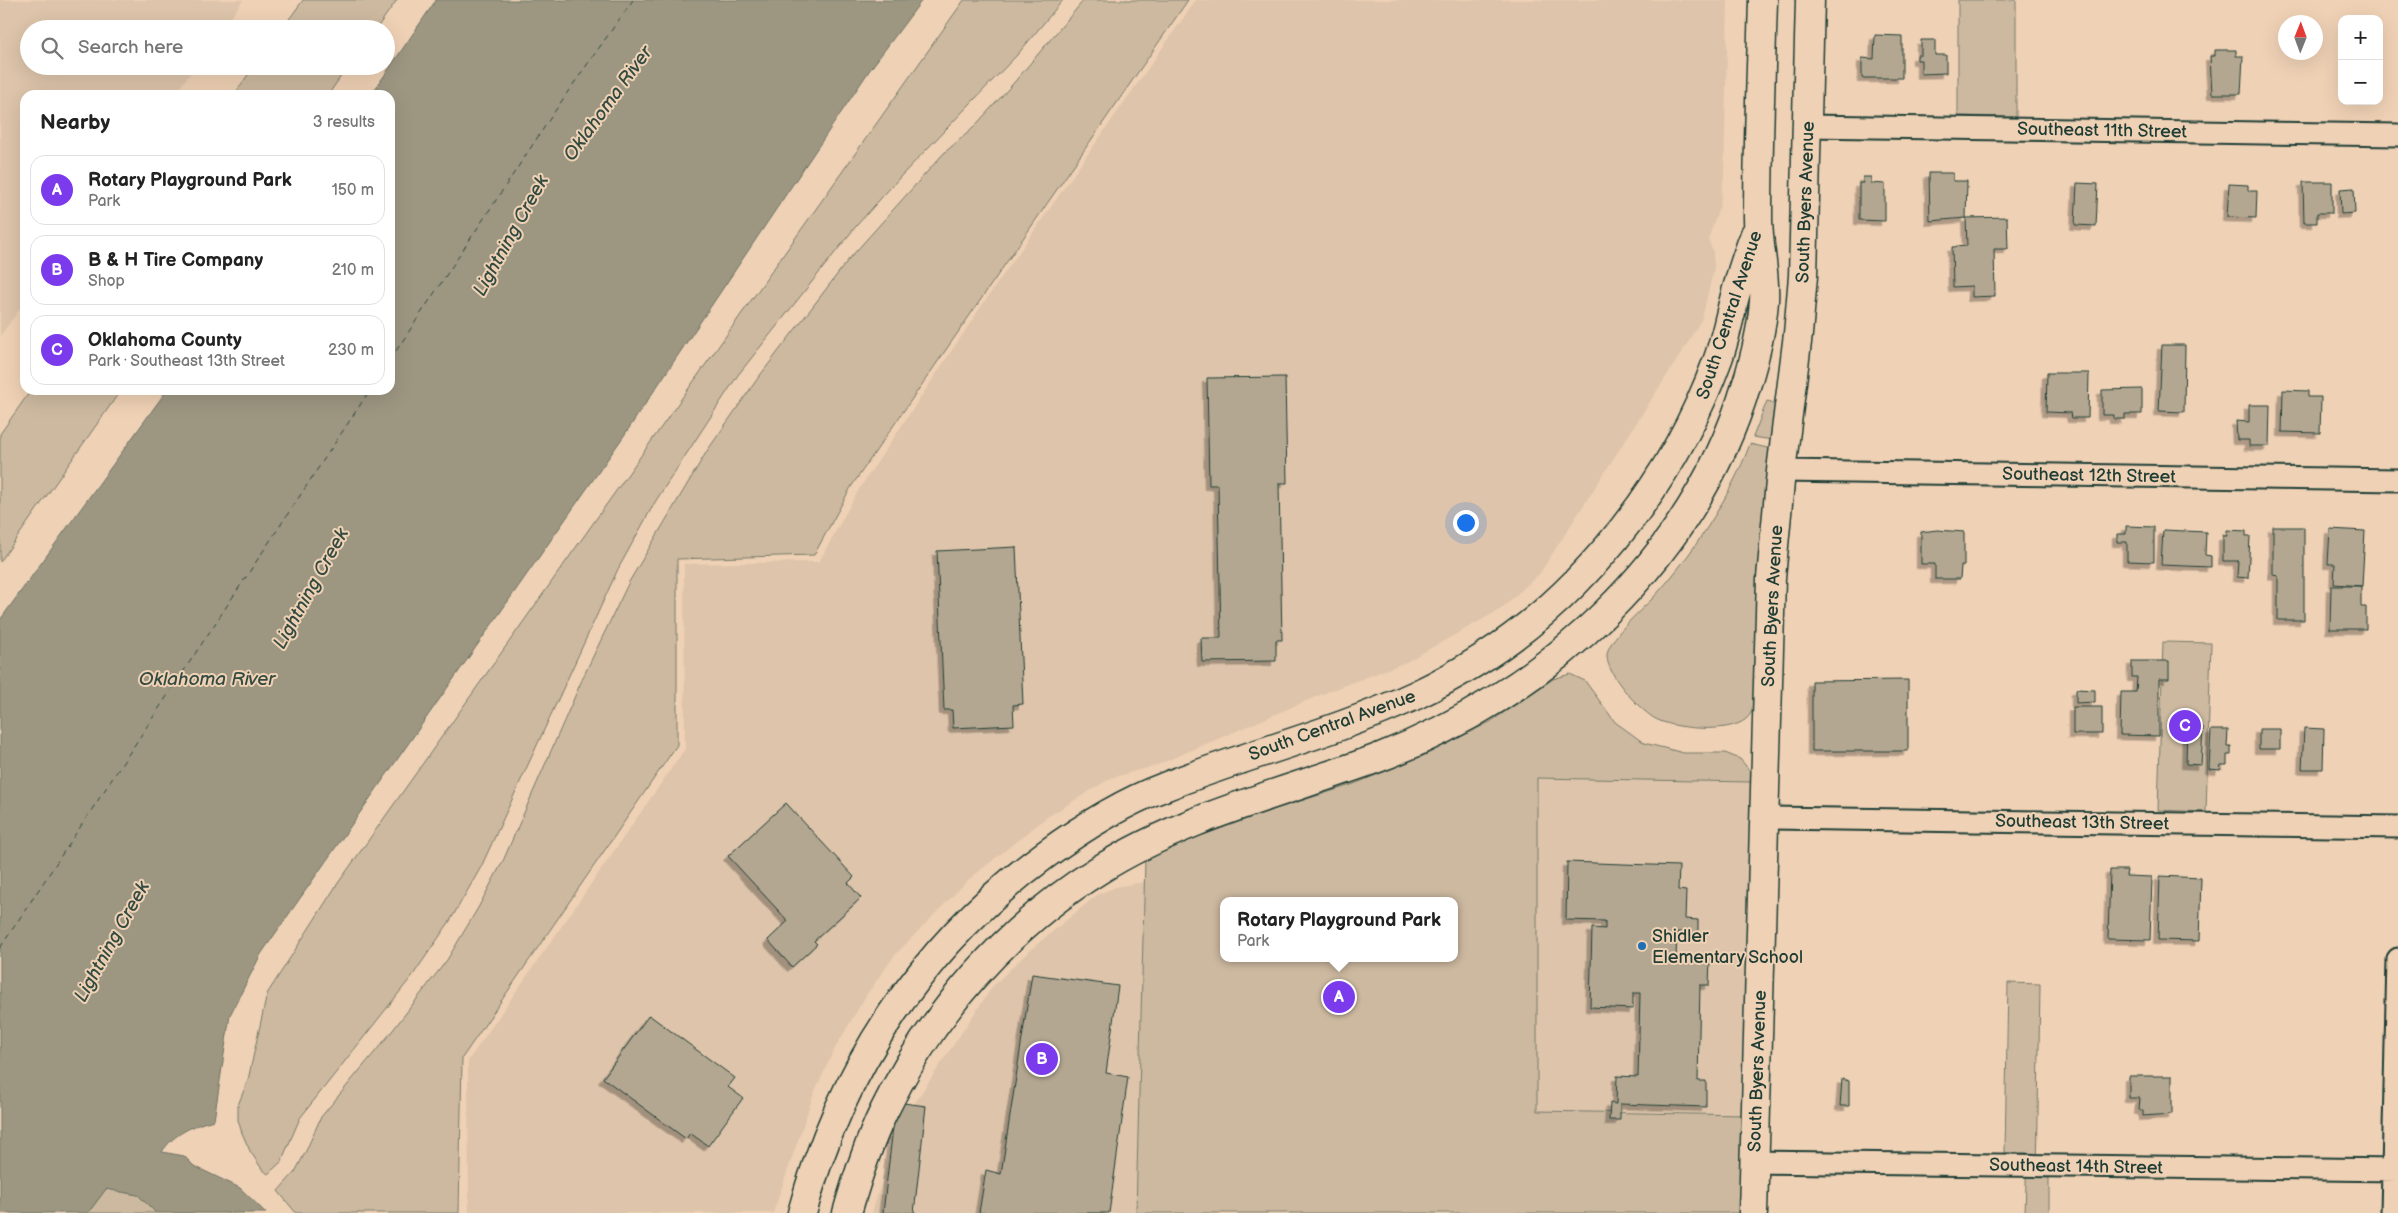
<!DOCTYPE html>
<meta charset="utf-8">
<style>
:root{--surface:#fff;--page:#f6f6f6;--text:#222;--muted:#767676;--line:#e0e0e0;--accent:#7c3aed}
body{margin:0;font-family:"Balsamiq Sans",sans-serif;background:var(--page);color:var(--text)}
.controls{position:absolute;right:15px;top:15px;display:grid;overflow:hidden;border-radius:10px;box-shadow:0 5px 20px #0002}
.controls button{width:45px;height:45px;display:grid;place-items:center;padding:0;border:0;border-bottom:1px solid var(--line);background:var(--surface);color:var(--text);font:25px sans-serif}
.compass{position:absolute;left:2278px;top:15px;width:45px;height:45px;border-radius:50%;background:var(--surface);box-shadow:0 5px 20px #0002;rotate:1deg}
.you{position:absolute;left:1465px;top:522px;width:18px;height:18px;margin:-12px;border:4px solid #fff;border-radius:50%;background:#1a73e8;box-shadow:0 0 0 8px #1a73e833}
.badge{display:grid;place-items:center;width:32px;height:32px;border-radius:50%;background:var(--accent);color:#fff;font-size:16px;font-weight:700}
.pin{position:absolute;translate:-50% -50%;border:2px solid #fff;box-shadow:0 1px 5px #0006}
.popup{position:absolute;left:1220px;top:897px;width:238px;height:65px;box-sizing:border-box;display:grid;place-content:center;border-radius:10px;background:var(--surface);filter:drop-shadow(0 1px 4px #0005);font-size:16px;white-space:nowrap;color:var(--muted)}
.popup b{font-size:19px;color:var(--text)}
.popup::after{content:'';position:absolute;left:50%;top:100%;margin-left:-10px;border:10px solid transparent;border-top-color:var(--surface)}
.list{margin:0;padding:0;list-style:none}
h2{display:flex;justify-content:space-between;align-items:center;height:65px;margin:0;padding:0 20px;font-size:21px}
h2 small{font-size:16px;font-weight:400;color:var(--muted)}
.list li{display:grid;grid-template-columns:32px 1fr auto;gap:15px;align-items:center;box-sizing:border-box;height:70px;margin:0 10px 10px;padding:0 10px;border:1px solid var(--line);border-radius:15px}
.list b{display:block;font-size:19px;white-space:nowrap}
.list p{margin:0;font-size:16px;white-space:nowrap;color:var(--muted)}
.list em{font-size:16px;font-style:normal;color:var(--muted)}
.icon{flex:none;width:28px;height:28px;fill:none;stroke:currentColor;stroke-width:2;stroke-linecap:round;stroke-linejoin:round}
.map{position:relative;flex:none;width:2398px;height:1213px;overflow:hidden}
.search{position:absolute;background:var(--surface);box-shadow:0 5px 20px #0002;left:20px;top:20px;width:375px;height:55px;display:flex;align-items:center;gap:12px;box-sizing:border-box;padding:0 18px;border-radius:28px;color:var(--muted);font-size:19px}
.panel{position:absolute;background:var(--surface);box-shadow:0 5px 20px #0002;left:20px;top:90px;width:375px;height:305px;border-radius:15px}
.map>svg:first-child{display:block}
.built{fill:#ddc4aa}
.green{fill:#cdb9a0;stroke:#767b6a;fill-rule:evenodd}
.water{fill:#9d9782;stroke:#6b7363}
.lines{fill:none;stroke-linecap:round;stroke-linejoin:round}
.ferry{stroke:#324a40;stroke-width:1;stroke-dasharray:6 5;stroke-linecap:butt}
.building{fill:#b4a791;stroke:#1f3d34;filter:url(#shadow)}
.street-casing{stroke:#1f3d34;stroke-width:25}
.secondary-casing{stroke:#1f3d34;stroke-width:31}
.street{stroke:#efd1b5;stroke-width:21}
.secondary{stroke:#efd1b5;stroke-width:28}
.poi-dot{fill:#1f6fb2;stroke:#efd1b5;stroke-width:2}
.labels{text-anchor:middle;stroke-width:4;stroke-linejoin:round;paint-order:stroke}
.street-label{font-size:18px;fill:#1f3d34;stroke:#efd1b5}
.poi-label{font-size:18px;fill:#1f3d34;stroke:#efd1b5;text-anchor:start}
.water-label{font-size:19px;font-style:italic;fill:#324a40;stroke:#efd1b5}
</style>
<div class="map">
<svg width="2398" height="1213" viewBox="0 0 2398 1213">
<defs>
<filter id="shadow"><feDropShadow dx="-4.5" dy="4.5" stdDeviation="0" flood-color="#0004"/></filter>
</defs>
<rect width="100%" height="100%" fill="#efd1b5"/>
<filter id="ink" filterUnits="userSpaceOnUse"><feTurbulence type="fractalNoise" baseFrequency=".02" numOctaves="2"/><feDisplacementMap in="SourceGraphic" scale="10" xChannelSelector="R" yChannelSelector="G"/><feConvolveMatrix kernelMatrix="1 2 1 2 8 2 1 2 1" color-interpolation-filters="sRGB"/></filter>
<g filter="url(#ink)">
<path class="built" d="M 0,0 L 243,0 L 223,29 L 29,29 L 29,66 L 195,66 L 175,95 L 25,95 L 25,302 L 0,336 Z
M 1196,0 L 1728,0 L 1724,174 L 1720,205 L 1708,239 L 1713,252 L 1714,268 L 1702,318 L 1687,344 L 1540,573 L 1501,609 L 1406,662 L 1327,692 L 1157,765 L 1111,778 L 1047,817 L 968,880 L 894,956 L 867,994 L 835,1048 L 814,1093 L 773,1213 L 469,1213 L 468,1061 L 685,749 L 684,564 L 819,562 L 858,491 L 985,301 Z
M 1537,777 L 1751,782 L 1743,1115 L 1537,1111 Z
M 1144,882 L 1136,1213 L 872,1213 L 892,1148 L 912,1107 L 993,986 L 1029,951 L 1097,895 L 1116,887 Z"/>
<path class="green" d="M 303,0 L 397,0 L 376,29 L 282,29 Z
M 964,0 L 1063,0 L 1017,55 L 901,176 L 857,225 L 738,375 L 655,502 L 618,569 L 481,867 L 450,921 L 413,975 L 300,1118 L 281,1162 L 268,1174 L 262,1169 L 250,1151 L 242,1133 L 238,1120 L 238,1105 L 248,1080 L 267,994 L 336,886 Z
M 1084,0 L 1188,0 L 851,487 L 814,555 L 677,559 L 677,745 L 462,1058 L 459,1213 L 296,1213 L 278,1191 L 295,1172 L 306,1151 L 321,1117 L 389,1035 L 447,960 L 478,908 L 503,861 L 585,673 L 629,582 L 707,451 L 758,378 L 849,259 L 944,153 L 972,129 L 1011,86 Z
M 1958,0 L 2016,0 L 2016,117 L 1958,116 Z
M 254,66 L 348,66 L 328,95 L 234,95 Z
M 31,390 L 121,390 L 0,562 L 0,434 Z
M 1767,401 L 1779,404 L 1773,440 L 1753,437 Z
M 1750,444 L 1772,449 L 1756,695 C 1754,704 1753,713 1746,719 C 1729,734 1672,729 1654,718 C 1638,708 1607,675 1607,656 C 1606,641 1640,611 1651,600 C 1690,559 1730,498 1750,444 Z
M 2163,642 L 2211,643 L 2206,812 L 2158,810 Z
M 1570,674 L 1585,681 L 1615,722 L 1644,743 L 1684,753 L 1725,753 L 1740,759 L 1751,772 L 1751,782 L 1537,778 L 1537,1111 L 1743,1115 L 1739,1213 L 1136,1213 L 1145,859 L 1234,822 L 1354,784 L 1423,756 L 1490,722 L 1553,679 ZM 1224,901 L 1454,901 L 1454,958 L 1224,958 Z
M 2008,983 L 2040,984 L 2037,1177 L 2049,1178 L 2049,1213 L 2025,1213 L 2027,1153 L 2005,1153 Z
M 106,1189 L 138,1195 L 156,1213 L 88,1213 Z"/>
<path class="water" d="M 436,0 L 922,0 L 869,71 L 623,437 L 261,954 L 230,1015 L 214,1120 C 194,1125 174,1133 162,1152 L 184,1156 L 194,1166 L 240,1188 L 266,1213 L 156,1213 L 138,1195 L 106,1189 L 88,1213 L 0,1213 L 0,620 L 167,390 L 390,390 L 390,95 L 371,95 Z"/>
<g class="lines">
<path class="ferry" d="M 390,360 L 567,93 L 633,0
M 0,948 L 370,390"/>
</g>
<path class="building" d="M 1875,35 L 1902,36 L 1902,78 L 1862,78 L 1862,58 L 1874,59 Z
M 1921,40 L 1935,40 L 1935,55 L 1946,55 L 1946,73 L 1921,74 L 1921,60 L 1917,60 L 1917,55 L 1921,55 Z
M 2215,50 L 2236,50 L 2236,56 L 2243,56 L 2241,94 L 2212,94 L 2210,56 L 2215,56 Z
M 1929,173 L 1953,173 L 1953,181 L 1967,181 L 1966,218 L 1930,221 Z
M 1863,177 L 1871,177 L 1871,183 L 1885,184 L 1885,221 L 1859,220 L 1859,183 L 1863,183 Z
M 2303,182 L 2332,182 L 2332,213 L 2317,213 L 2317,223 L 2304,223 Z
M 2077,183 L 2098,184 L 2096,226 L 2075,225 Z
M 2229,184 L 2248,185 L 2248,191 L 2257,191 L 2256,218 L 2227,217 Z
M 2354,188 L 2355,213 L 2341,214 L 2340,189 Z
M 2007,217 L 2008,249 L 1994,249 L 1995,296 L 1972,297 L 1972,286 L 1953,287 L 1952,247 L 1967,246 L 1966,218 Z
M 2162,345 L 2185,345 L 2184,412 L 2159,411 Z
M 2047,373 L 2089,373 L 2088,418 L 2072,418 L 2071,413 L 2046,412 Z
M 1285,377 L 1287,483 L 1279,483 L 1282,640 L 1276,640 L 1276,661 L 1202,662 L 1201,638 L 1221,638 L 1218,485 L 1209,485 L 1207,378 Z
M 2142,389 L 2142,414 L 2125,414 L 2125,419 L 2114,419 L 2114,415 L 2102,415 L 2102,390 Z
M 2283,390 L 2308,391 L 2308,397 L 2321,397 L 2320,433 L 2282,432 Z
M 2249,405 L 2270,405 L 2269,446 L 2249,446 L 2249,440 L 2237,440 L 2236,421 L 2249,422 Z
M 2126,526 L 2154,527 L 2154,562 L 2127,561 L 2127,542 L 2117,542 L 2117,534 L 2126,534 Z
M 2273,527 L 2304,527 L 2304,620 L 2278,620 L 2278,576 L 2273,575 Z
M 2330,529 L 2365,531 L 2362,586 L 2334,584 L 2335,564 L 2328,564 Z
M 1937,530 L 1964,532 L 1964,566 L 1961,566 L 1960,579 L 1935,579 L 1935,564 L 1921,564 L 1921,532 Z
M 2163,530 L 2206,532 L 2205,555 L 2211,556 L 2211,567 L 2161,565 Z
M 2227,530 L 2246,531 L 2246,536 L 2250,536 L 2248,578 L 2237,577 L 2238,561 L 2223,561 L 2223,536 L 2227,536 Z
M 1016,547 L 1023,704 L 1013,705 L 1014,725 L 953,728 L 952,710 L 944,710 L 937,551 Z
M 2331,586 L 2361,586 L 2361,607 L 2366,607 L 2366,629 L 2330,629 Z
M 2132,661 L 2169,661 L 2169,679 L 2159,679 L 2159,736 L 2120,735 L 2121,692 L 2136,692 L 2137,677 L 2132,677 Z
M 1908,680 L 1908,751 L 1812,751 L 1812,681 Z
M 2076,689 L 2095,690 L 2095,702 L 2076,703 Z
M 2073,707 L 2102,707 L 2102,734 L 2073,734 Z
M 2187,726 L 2203,727 L 2201,765 L 2186,764 Z
M 2304,728 L 2324,729 L 2323,769 L 2302,769 Z
M 2259,729 L 2280,729 L 2280,749 L 2259,749 Z
M 2211,730 L 2228,730 L 2227,747 L 2231,747 L 2231,755 L 2227,755 L 2227,765 L 2221,765 L 2220,770 L 2209,769 Z
M 786,803 L 854,877 L 848,883 L 861,898 L 814,941 L 817,944 L 792,967 L 768,940 L 788,921 L 728,856 Z
M 1567,862 L 1679,866 L 1678,890 L 1686,891 L 1685,919 L 1698,920 L 1698,933 L 1677,932 L 1676,958 L 1710,959 L 1709,985 L 1700,985 L 1698,1081 L 1706,1081 L 1706,1107 L 1620,1104 L 1620,1120 L 1609,1120 L 1610,1103 L 1616,1104 L 1617,1076 L 1638,1077 L 1640,993 L 1633,993 L 1633,1009 L 1590,1007 L 1592,928 L 1605,929 L 1605,921 L 1566,920 Z
M 2110,870 L 2127,870 L 2126,876 L 2152,877 L 2150,940 L 2108,939 Z
M 2160,876 L 2201,878 L 2199,941 L 2158,940 Z
M 1032,974 L 1118,986 L 1106,1073 L 1128,1077 L 1109,1213 L 979,1213 L 986,1170 L 1001,1174 Z
M 649,1015 L 735,1078 L 728,1087 L 743,1098 L 708,1146 L 690,1133 L 686,1139 L 603,1078 Z
M 2129,1076 L 2172,1076 L 2172,1114 L 2143,1116 L 2143,1110 L 2139,1110 L 2140,1098 L 2129,1098 Z
M 1842,1079 L 1849,1081 L 1849,1106 L 1840,1106 Z
M 896,1102 L 926,1106 L 914,1213 L 883,1213 Z"/>
<g class="lines">
<defs>
<path id="street" d="M 1807,126 L 2398,135
M 1781,471 L 2398,480
M 1766,818 L 2398,827
M 1753,1162 L 2398,1170
M 2392,1213 L 2398,959"/>
<path id="secondary" d="M 802,1213 C 841,1068 923,944 1045,855 C 1082,828 1121,803 1164,787 C 1247,754 1335,733 1416,695 C 1474,667 1530,629 1575,583 C 1638,519 1687,444 1718,359 C 1727,334 1731,307 1739,282 C 1743,266 1749,250 1755,234
M 847,1213 C 857,1178 868,1144 884,1111 C 931,1014 1007,927 1099,870 C 1185,816 1284,793 1378,758 C 1546,694 1695,559 1747,383 C 1755,357 1762,329 1764,301 C 1766,274 1758,245 1758,218 C 1758,145 1761,73 1763,0
M 1753,1213 L 1771,578 L 1781,471 L 1798,334 L 1803,276 L 1810,0"/>
</defs>
<use href="#street" class="street-casing"/>
<use href="#secondary" class="secondary-casing"/>
<use href="#street" class="street"/>
<use href="#secondary" class="secondary"/>
</g>
</g>
<circle class="poi-dot" cx="1642" cy="946" r="5"/>
<g class="labels">
<g class="street-label">
<text transform="translate(2102 130) rotate(1)" y="6">Southeast 11th Street</text>
<text transform="translate(1805 202) rotate(-88)" y="6">South Byers Avenue</text>
<text transform="translate(1729 315) rotate(-72)" y="6">South Central Avenue</text>
<text transform="translate(2089 475) rotate(1)" y="6">Southeast 12th Street</text>
<text transform="translate(1772 606) rotate(-87)" y="6">South Byers Avenue</text>
<text transform="translate(1332 725) rotate(-20)" y="6">South Central Avenue</text>
<text transform="translate(2082 822) rotate(1)" y="6">Southeast 13th Street</text>
<text transform="translate(1757 1071) rotate(-88)" y="6">South Byers Avenue</text>
<text transform="translate(2076 1166) rotate(1)" y="6">Southeast 14th Street</text>
</g>
<g class="poi-label">
<text x="1652" y="942">Shidler<tspan x="1652" dy="21">Elementary School</tspan></text>
</g>
<g class="water-label">
<text transform="translate(607 103) rotate(-54)" y="7">Oklahoma River</text>
<text transform="translate(510 235) rotate(-61)" y="7">Lightning Creek</text>
<text transform="translate(310 588) rotate(-61)" y="7">Lightning Creek</text>
<text x="207" y="685">Oklahoma River</text>
<text transform="translate(111 941) rotate(-61)" y="7">Lightning Creek</text>
</g>
</g>
</svg>
<div class="controls">
<button>+</button>
<button>−</button>
</div>
<svg class="compass" viewBox="-18 -18 36 36"><path d="M0-13l5 13h-10z" fill="#e53935"/><path d="M0 13l5-13h-10z" fill="#767676"/></svg>
<div class="you"></div>
<div class="pin badge" style="left:1339px;top:997px">A</div>
<div class="popup"><b>Rotary Playground Park</b>Park</div>
<div class="pin badge" style="left:1042px;top:1059px">B</div>
<div class="pin badge" style="left:2185px;top:726px">C</div>
<div class="search"><svg class="icon" aria-label="search" viewBox="0 0 24 24"><circle cx="10" cy="10" r="6"/><path d="M15 15l6 6"/></svg>Search here</div>
<section class="panel">
<h2>Nearby<small>3 results</small></h2>
<ul class="list">
<li><span class="badge">A</span><div><b>Rotary Playground Park</b><p>Park</p></div><em>150 m</em></li>
<li><span class="badge">B</span><div><b>B &amp; H Tire Company</b><p>Shop</p></div><em>210 m</em></li>
<li><span class="badge">C</span><div><b>Oklahoma County</b><p>Park · Southeast 13th Street</p></div><em>230 m</em></li>
</ul>
</section>
</div>
